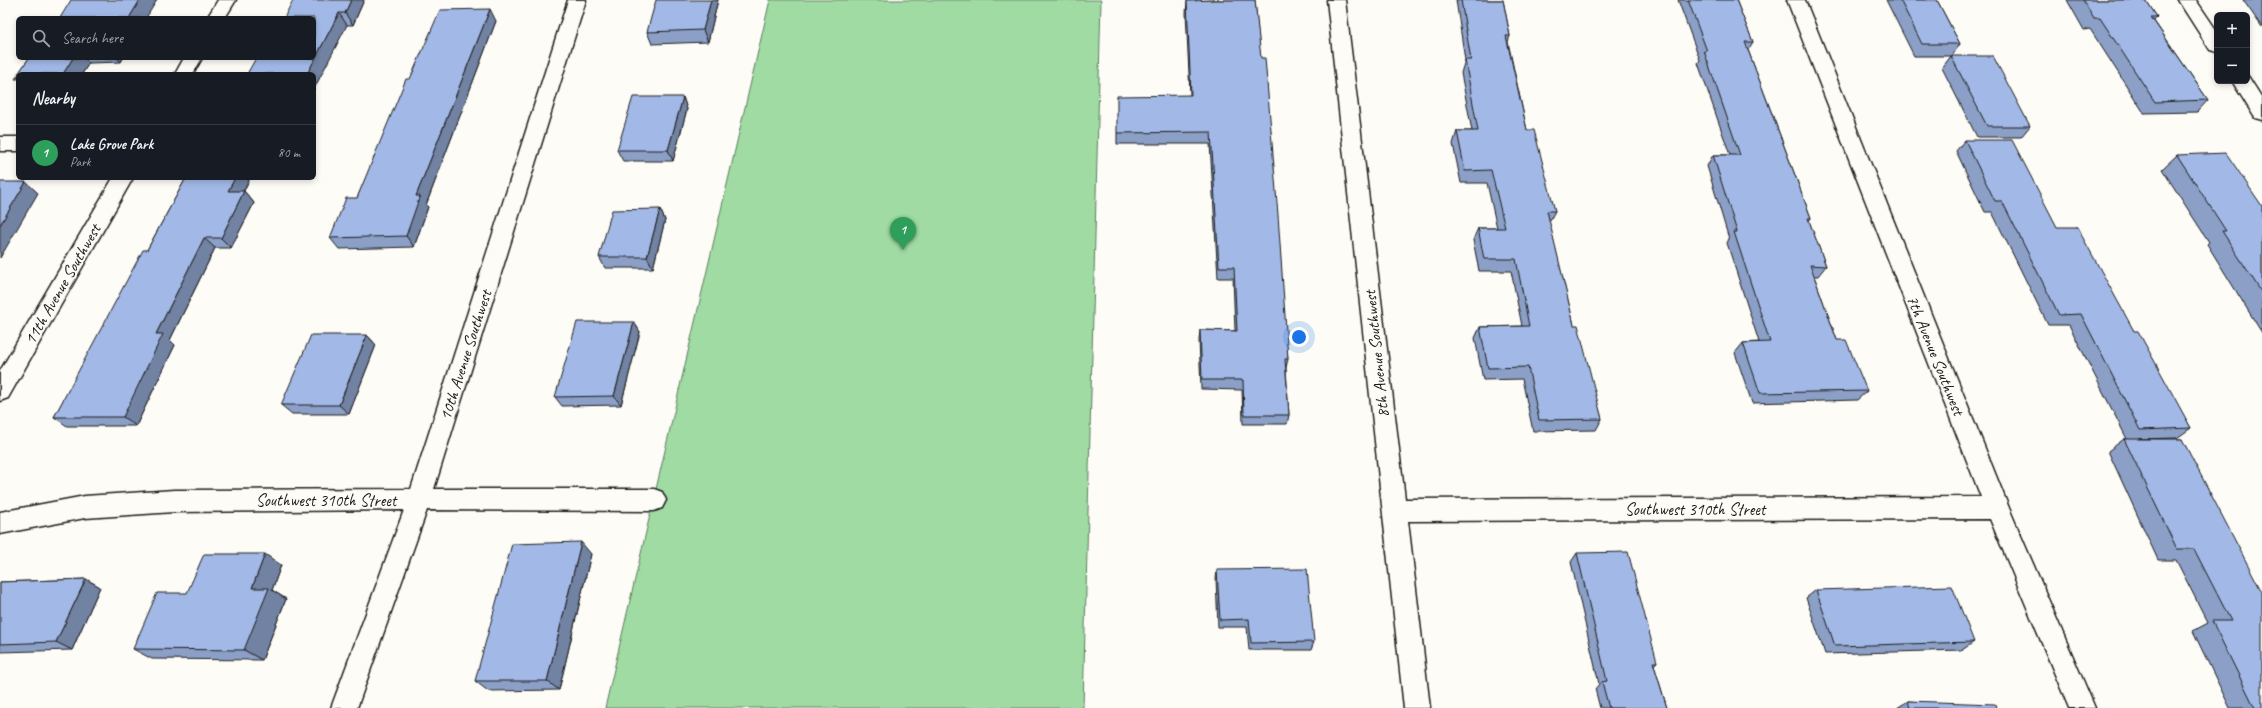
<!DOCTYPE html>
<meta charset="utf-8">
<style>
:root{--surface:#171b24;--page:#20242c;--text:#f1f3f6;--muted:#9ea1a6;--line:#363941;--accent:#0b8043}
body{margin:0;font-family:Caveat,sans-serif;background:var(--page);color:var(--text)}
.controls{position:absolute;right:12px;top:12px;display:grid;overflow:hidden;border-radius:6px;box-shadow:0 2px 6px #0003}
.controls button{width:36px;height:36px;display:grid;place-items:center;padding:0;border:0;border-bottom:1px solid var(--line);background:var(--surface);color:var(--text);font:20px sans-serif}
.you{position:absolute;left:1299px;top:337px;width:14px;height:14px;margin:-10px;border:3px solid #fff;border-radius:50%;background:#1a73e8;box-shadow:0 0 0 6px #1a73e833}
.badge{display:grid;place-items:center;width:26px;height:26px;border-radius:50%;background:var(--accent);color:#fff;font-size:13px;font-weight:700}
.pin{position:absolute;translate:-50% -33px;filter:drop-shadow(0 1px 2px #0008)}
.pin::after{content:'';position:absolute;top:21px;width:14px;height:12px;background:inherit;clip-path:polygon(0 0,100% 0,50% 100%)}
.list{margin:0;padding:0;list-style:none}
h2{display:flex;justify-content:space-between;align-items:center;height:52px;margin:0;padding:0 16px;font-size:17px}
h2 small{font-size:13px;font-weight:400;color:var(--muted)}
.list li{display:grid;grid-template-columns:26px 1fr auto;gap:12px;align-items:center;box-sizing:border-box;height:56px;padding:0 16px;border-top:1px solid var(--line)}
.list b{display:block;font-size:15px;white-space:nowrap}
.list p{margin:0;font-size:13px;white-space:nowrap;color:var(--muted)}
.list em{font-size:13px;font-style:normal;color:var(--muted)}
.icon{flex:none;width:22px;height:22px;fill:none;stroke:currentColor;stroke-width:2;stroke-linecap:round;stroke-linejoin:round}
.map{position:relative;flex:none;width:2262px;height:708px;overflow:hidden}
.search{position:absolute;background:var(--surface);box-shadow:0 2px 6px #0003;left:16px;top:16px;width:300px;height:44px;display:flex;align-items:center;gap:10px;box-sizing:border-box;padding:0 14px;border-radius:6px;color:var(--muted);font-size:15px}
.panel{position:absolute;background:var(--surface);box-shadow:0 2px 6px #0003;left:16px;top:72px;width:300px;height:108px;border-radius:6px}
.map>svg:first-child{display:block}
.green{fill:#9fdba2;stroke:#5e7c5f}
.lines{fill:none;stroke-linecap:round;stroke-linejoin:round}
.minor-casing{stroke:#1c1c1c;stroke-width:3}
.minor{fill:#fdfcf7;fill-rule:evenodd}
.wall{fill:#8b9fc7;stroke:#1c1c1c}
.shaded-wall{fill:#7182a2;stroke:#1c1c1c}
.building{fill:#a2b9e7;stroke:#1c1c1c}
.labels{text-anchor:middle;stroke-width:3.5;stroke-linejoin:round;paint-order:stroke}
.street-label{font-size:17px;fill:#1c1c1c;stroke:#fdfcf7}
</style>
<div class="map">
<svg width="2262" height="708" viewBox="0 0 2262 708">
<rect width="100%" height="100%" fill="#fdfcf7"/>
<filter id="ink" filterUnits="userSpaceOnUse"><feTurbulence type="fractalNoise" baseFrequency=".025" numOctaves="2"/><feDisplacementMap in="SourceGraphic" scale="8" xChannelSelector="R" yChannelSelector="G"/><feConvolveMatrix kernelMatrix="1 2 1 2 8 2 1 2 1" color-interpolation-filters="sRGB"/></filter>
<g filter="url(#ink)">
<path class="green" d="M 770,0 L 1101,0 L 1083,708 L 605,708 Z"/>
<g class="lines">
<defs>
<path id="minor" d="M 218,0 L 236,0 L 225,18 L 207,18 Z
M 568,0 L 586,0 L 434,489 L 654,489 L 662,492 L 666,500 L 662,508 L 654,511 L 427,510 L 357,708 L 331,708 L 404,510 L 174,512 L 85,518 L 0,534 L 0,512 L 85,496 L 174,490 L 411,489 Z
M 1327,0 L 1345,0 L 1405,499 L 1981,497 L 1787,0 L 1805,0 L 2009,508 L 2095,708 L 2069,708 L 1990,519 L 1408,521 L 1430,708 L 1404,708 Z
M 2178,0 L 2196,0 L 2217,31 L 2217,52 L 2210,50 Z
M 184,58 L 202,58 L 193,74 L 175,74 Z
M 2248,76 L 2262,98 L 2262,120 L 2255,118 L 2232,81 L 2247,81 Z
M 0,137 L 18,137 L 18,151 L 0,151 Z
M 113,178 L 133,178 L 8,398 L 0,401 L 0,371 Z"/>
</defs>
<use href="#minor" class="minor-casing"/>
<use href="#minor" class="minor"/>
</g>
<path class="wall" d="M 364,0 L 353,25 L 347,25 L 314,18 Z
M 718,0 L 708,42 L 652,44 L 647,32 Z
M 1213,0 L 1255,0 L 1288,359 L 1286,368 L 1289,415 L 1287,424 L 1243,424 L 1242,390 L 1201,389 L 1199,340 L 1200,330 L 1235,331 L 1233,278 L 1218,278 L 1210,144 L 1117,144 L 1117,133 L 1190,95 L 1186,13 L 1187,1 Z
M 1456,0 L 1503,0 L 1510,36 L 1508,42 L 1527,130 L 1555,211 L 1549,222 L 1574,325 L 1602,419 L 1596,430 L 1533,431 L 1522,379 L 1483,380 L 1475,338 L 1480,327 L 1522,326 L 1511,271 L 1479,271 L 1473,240 L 1478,228 L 1497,228 L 1487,183 L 1461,183 L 1453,144 L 1457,131 L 1472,131 L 1461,73 L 1465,60 Z
M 1678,0 L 1736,0 L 1753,42 L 1748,50 L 1811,218 L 1809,221 L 1826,266 L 1818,276 L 1814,276 L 1837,340 L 1867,391 L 1857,400 L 1752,403 L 1735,353 L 1743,343 L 1759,342 L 1727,243 L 1729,239 L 1707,166 L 1713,155 L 1730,155 L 1698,63 L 1700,60 Z
M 1886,0 L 1937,0 L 1960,44 L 1952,56 L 1914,56 Z
M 2067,0 L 2146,0 L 2157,17 L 2154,21 L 2208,100 L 2197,112 L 2144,113 L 2090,29 L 2084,30 Z
M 2243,0 L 2262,0 L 2262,27 Z
M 496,21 L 426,205 L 428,207 L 414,247 L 339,249 L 330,238 L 357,198 L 410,79 Z
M 1951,56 L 2030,126 L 2021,137 L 1977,137 L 1942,68 Z
M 29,58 L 123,58 L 121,62 L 89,63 L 82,74 L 18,74 Z
M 683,97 L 687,109 L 673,161 L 623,161 L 617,150 Z
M 1965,140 L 2057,227 L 2134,331 L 2191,428 L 2177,438 L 2138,439 L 2182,439 L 2262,708 L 2230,708 L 2193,631 L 2208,623 L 2176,560 L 2158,560 L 2108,451 L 2124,439 L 2127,439 L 2069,325 L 2048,325 L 1992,212 L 1985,212 L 1956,151 Z
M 2177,155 L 2262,206 L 2262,333 L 2207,244 L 2209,242 L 2162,169 Z
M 186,178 L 250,178 L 244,191 L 254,203 L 231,248 L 215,248 L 170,340 L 175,345 L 136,426 L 67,426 L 54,417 L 147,250 Z
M 660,209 L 665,220 L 653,268 L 605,268 L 599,257 Z
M 634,322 L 640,332 L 621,405 L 562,406 L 555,397 Z
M 367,335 L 376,345 L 349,414 L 292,414 L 281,405 Z
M 1577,553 L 1657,662 L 1654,665 L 1667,708 L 1600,708 L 1595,689 L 1599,684 L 1571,562 Z
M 591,554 L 559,690 L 488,691 L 475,681 Z
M 281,565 L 272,590 L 286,599 L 262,660 L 152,659 L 133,649 L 187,593 Z
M 1217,570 L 1314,642 L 1311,650 L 1249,650 L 1247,627 L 1218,627 L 1216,579 Z
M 86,579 L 100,587 L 72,650 L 0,652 L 0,582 Z
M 1816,590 L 1974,642 L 1962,650 L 1825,654 L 1806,598 Z
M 1908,701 L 1996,708 L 1897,708 Z"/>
<path class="shaded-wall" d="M 140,0 L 157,0 L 146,18 L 129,18 Z
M 351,0 L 364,0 L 353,25 L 345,13 Z
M 711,0 L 718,0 L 708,42 L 703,30 Z
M 490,9 L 496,21 L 426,205 L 428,207 L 414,247 L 406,236 L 416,196 Z
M 339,13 L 347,25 L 314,89 L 314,74 L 307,74 Z
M 73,58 L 84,58 L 89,63 L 82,74 L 63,74 Z
M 117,58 L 123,58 L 121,62 Z
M 683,97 L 687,109 L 673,161 L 668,150 Z
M 235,178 L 250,178 L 238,202 L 228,191 Z
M 26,182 L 38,193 L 0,258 L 0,225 Z
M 244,191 L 254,203 L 231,248 L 221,238 Z
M 660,209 L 665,220 L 653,268 L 647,257 Z
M 204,238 L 215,248 L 170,340 L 175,345 L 136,426 L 123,417 L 156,334 Z
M 634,322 L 640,332 L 621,405 L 614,396 Z
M 367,335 L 376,345 L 349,414 L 339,405 Z
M 581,542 L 591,554 L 559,690 L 547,681 Z
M 265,554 L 281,565 L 272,590 L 286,599 L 262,660 L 244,650 L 252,588 Z
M 86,579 L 100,587 L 72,650 L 56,642 Z"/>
<path class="building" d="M 71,0 L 140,0 L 129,18 L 60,18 Z
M 293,0 L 351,0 L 345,13 L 339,13 L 307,74 L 247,74 L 256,58 L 314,58 L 314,18 L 284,18 Z
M 656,0 L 711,0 L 703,30 L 647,32 Z
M 1214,0 L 1255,0 L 1261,58 L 1265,58 L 1278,215 L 1288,359 L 1285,359 L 1289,415 L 1244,415 L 1243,380 L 1202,380 L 1200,330 L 1237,331 L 1234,267 L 1219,267 L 1211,132 L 1117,133 L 1117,96 L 1191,95 L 1187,1 Z
M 1461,0 L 1503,0 L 1510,36 L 1506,36 L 1527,130 L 1534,130 L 1555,211 L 1547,211 L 1574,325 L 1578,325 L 1602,419 L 1539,420 L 1528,367 L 1488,368 L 1480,327 L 1529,326 L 1516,259 L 1484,259 L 1478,228 L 1505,228 L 1491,170 L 1465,171 L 1457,131 L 1478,131 L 1465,60 L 1471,60 Z
M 1688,0 L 1736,0 L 1753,42 L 1745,42 L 1811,218 L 1808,218 L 1826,266 L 1810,265 L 1837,340 L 1846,340 L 1867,391 L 1760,393 L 1743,343 L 1770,342 L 1734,232 L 1737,232 L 1713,155 L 1740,155 L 1704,51 L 1707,51 Z
M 1900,0 L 1937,0 L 1960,44 L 1922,44 Z
M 2083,0 L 2146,0 L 2157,17 L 2151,17 L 2208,100 L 2155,102 L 2100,18 L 2094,18 Z
M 490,9 L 416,196 L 420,196 L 406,236 L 330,238 L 346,198 L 357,198 L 406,79 L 410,79 L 440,10 Z
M 1951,56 L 1993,56 L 2030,126 L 1987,126 Z
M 29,58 L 73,58 L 63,74 L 18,74 Z
M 18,75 L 18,79 L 15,79 Z
M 633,97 L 683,97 L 668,150 L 617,150 Z
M 1965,140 L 2012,140 L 2057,227 L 2077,227 L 2134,331 L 2138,331 L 2191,428 L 2140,430 L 2081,314 L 2059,315 L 2002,201 L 1995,201 Z
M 2226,153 L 2262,206 L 2262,293 L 2222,231 L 2226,231 L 2177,155 Z
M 186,178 L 235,178 L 228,191 L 244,191 L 221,238 L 204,238 L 156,334 L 163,334 L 123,417 L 54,417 L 143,250 L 147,250 Z
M 0,182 L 26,182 L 0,225 Z
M 660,209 L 647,257 L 599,257 L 612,210 Z
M 577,322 L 634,322 L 614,396 L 555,397 Z
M 311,335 L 367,335 L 339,405 L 281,405 Z
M 2124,439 L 2182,439 L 2262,592 L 2262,708 L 2255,708 L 2212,621 L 2231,621 L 2194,549 L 2177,549 Z
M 581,542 L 547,681 L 475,681 L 512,544 Z
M 1628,552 L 1657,662 L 1653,662 L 1667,708 L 1609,708 L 1602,682 L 1607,681 L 1577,553 Z
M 204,554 L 265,554 L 252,588 L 269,588 L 244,650 L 133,649 L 157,593 L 187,593 Z
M 1307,569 L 1314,642 L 1251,643 L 1249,619 L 1220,620 L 1217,570 Z
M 86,579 L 56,642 L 0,644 L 0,582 Z
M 1952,586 L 1974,642 L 1835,646 L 1816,590 Z
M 1908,701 L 1995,704 L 1996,708 L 1910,708 Z"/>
</g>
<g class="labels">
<g class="street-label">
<text transform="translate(62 284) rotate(-60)" y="6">11th Avenue Southwest</text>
<text transform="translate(1376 354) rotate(-96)" y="6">8th Avenue Southwest</text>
<text transform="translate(465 355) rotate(-72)" y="6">10th Avenue Southwest</text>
<text transform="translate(1936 355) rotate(68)" y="6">7th Avenue Southwest</text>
<text x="326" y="506">Southwest 310th Street</text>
<text x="1695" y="515">Southwest 310th Street</text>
</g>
</g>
</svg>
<div class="controls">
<button>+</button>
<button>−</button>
</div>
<div class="you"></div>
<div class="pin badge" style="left:903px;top:250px;background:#2e9e5b">1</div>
<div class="search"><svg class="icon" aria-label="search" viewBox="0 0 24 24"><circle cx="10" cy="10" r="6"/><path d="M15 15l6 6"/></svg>Search here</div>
<section class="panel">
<h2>Nearby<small></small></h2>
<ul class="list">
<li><span class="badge" style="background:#2e9e5b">1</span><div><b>Lake Grove Park</b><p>Park</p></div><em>80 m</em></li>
</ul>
</section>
</div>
